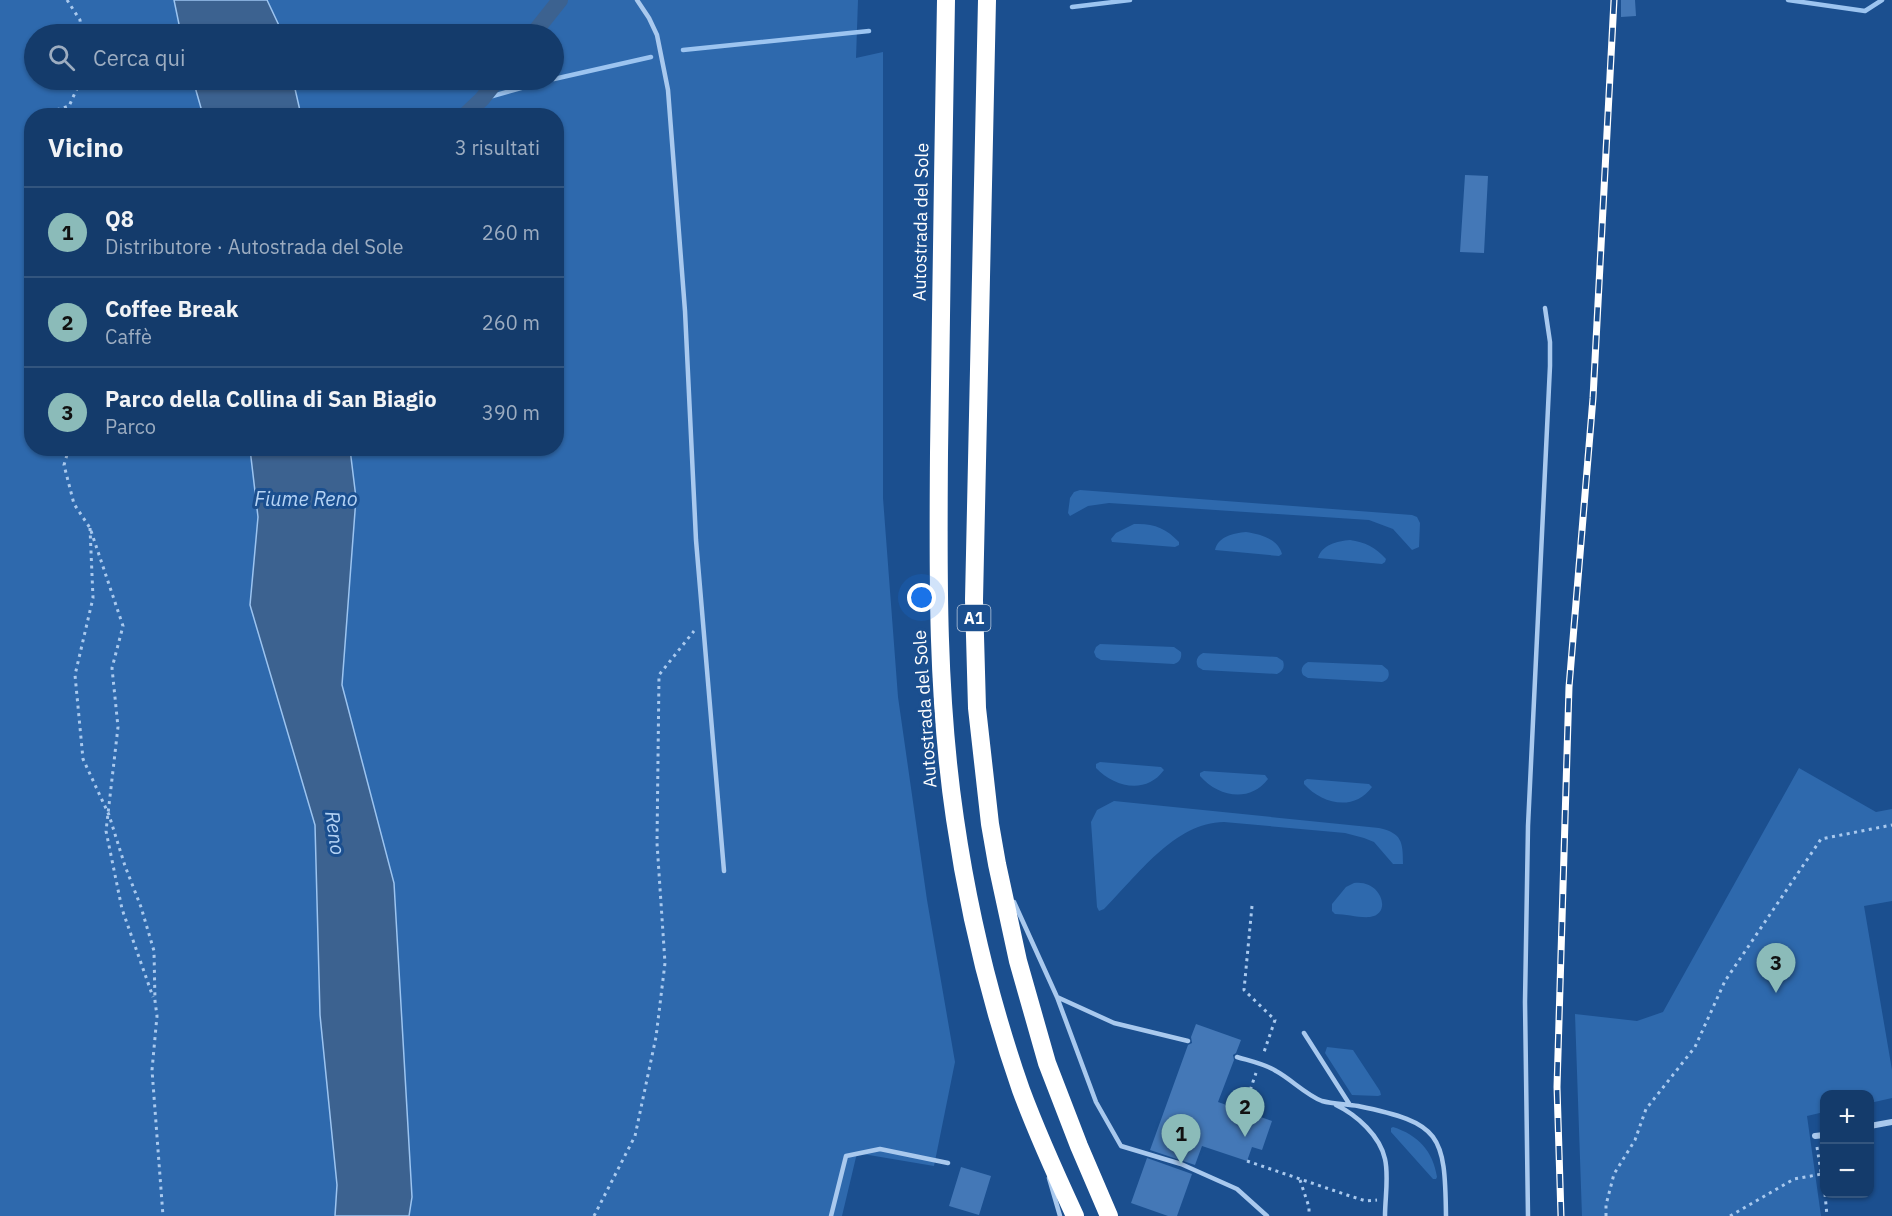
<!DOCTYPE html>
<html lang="it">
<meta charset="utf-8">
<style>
:root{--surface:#143b6b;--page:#1d4271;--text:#f1f3f6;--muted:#9dadc1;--line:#33557e;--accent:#8bbbb9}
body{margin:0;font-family:"IBM Plex Sans",sans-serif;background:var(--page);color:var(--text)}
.controls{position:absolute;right:18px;bottom:18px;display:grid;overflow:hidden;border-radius:12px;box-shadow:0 2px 4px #0004}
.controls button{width:54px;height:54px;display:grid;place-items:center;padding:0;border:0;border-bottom:2px solid var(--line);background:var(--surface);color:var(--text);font:30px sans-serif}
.you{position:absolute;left:922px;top:598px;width:21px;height:21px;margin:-15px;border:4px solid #fff;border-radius:50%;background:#1a73e8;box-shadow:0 0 0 9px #1a73e833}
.badge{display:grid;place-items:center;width:39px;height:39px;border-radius:50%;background:var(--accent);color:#111;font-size:20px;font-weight:700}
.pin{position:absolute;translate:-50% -50px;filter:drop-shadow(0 2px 3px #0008)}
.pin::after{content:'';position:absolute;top:32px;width:21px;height:18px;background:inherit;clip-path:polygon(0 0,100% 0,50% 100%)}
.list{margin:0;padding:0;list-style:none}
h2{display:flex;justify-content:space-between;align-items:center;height:78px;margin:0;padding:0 24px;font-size:26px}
h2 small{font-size:20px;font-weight:400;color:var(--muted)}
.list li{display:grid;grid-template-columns:39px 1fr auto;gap:18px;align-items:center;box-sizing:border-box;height:90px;padding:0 24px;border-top:2px solid var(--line)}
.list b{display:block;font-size:22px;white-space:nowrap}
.list p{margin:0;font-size:20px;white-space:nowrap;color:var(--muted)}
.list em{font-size:20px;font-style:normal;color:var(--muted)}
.icon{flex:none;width:33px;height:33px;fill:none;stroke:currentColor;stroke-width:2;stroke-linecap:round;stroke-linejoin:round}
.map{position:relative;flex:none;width:1892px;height:1216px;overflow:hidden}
.search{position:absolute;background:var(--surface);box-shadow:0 2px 4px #0004;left:24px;top:24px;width:540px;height:66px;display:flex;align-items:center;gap:15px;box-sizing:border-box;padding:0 21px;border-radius:33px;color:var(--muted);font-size:22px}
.panel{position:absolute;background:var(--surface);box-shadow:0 2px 4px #0004;left:24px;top:108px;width:540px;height:348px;border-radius:24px}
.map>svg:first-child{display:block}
.green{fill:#2e69ad;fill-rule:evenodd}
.water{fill:#3c6290;stroke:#9cc4f0;stroke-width:1.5}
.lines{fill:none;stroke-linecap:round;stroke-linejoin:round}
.stream{stroke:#9cc4f0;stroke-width:4.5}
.canal{stroke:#3c6290;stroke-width:16}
.building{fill:#4478b7}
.path{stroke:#a9c9ee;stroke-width:3;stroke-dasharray:3 4.5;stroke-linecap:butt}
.lane{stroke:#a9c9ee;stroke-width:4.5}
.street{stroke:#a9c9ee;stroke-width:6}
.highway{stroke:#fff;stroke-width:18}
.rail-casing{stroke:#fff;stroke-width:7}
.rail{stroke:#1b4f8f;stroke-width:4.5;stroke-dasharray:14;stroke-linecap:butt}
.labels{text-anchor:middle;stroke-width:6;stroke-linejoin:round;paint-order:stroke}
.shield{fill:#1b4f8f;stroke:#bbcadd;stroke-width:1.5}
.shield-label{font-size:16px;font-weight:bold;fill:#fff}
.street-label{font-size:18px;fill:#fff;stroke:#1b4f8f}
.water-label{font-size:20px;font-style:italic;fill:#b5d3f5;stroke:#1b4f8f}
</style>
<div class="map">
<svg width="1892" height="1216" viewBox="0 0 1892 1216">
<rect width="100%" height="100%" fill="#1b4f8f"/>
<path class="green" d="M 0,0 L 858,0 L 856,58 L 883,52 L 883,498 L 898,697 L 927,900 L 955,1062 L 934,1166 L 857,1153 L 842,1216 L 0,1216 ZM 34,34 L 554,34 L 554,80 L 34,80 ZM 32,116 L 556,116 L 556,448 L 32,448 Z
M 1080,490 L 1412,515 L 1417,517 L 1420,523 L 1419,547 L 1412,550 L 1393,529 L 1369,520 L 1109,503 L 1088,506 L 1070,516 L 1068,513 L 1070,498 L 1074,492 Z
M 1134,524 C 1153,523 1166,528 1179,542 L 1179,545 L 1175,547 L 1112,542 L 1111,539 L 1116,533 Z
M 1246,532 C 1260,534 1278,539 1282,554 L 1279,556 L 1215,550 C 1218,537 1233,533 1246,532 Z
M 1350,540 C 1365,542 1375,547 1386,559 L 1385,562 L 1382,564 L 1318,558 C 1322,545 1337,541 1350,540 Z
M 1100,644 L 1174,647 L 1181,652 C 1182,657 1180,662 1174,664 L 1101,660 L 1096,657 L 1094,652 L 1096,647 Z
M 1203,653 L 1277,657 L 1283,661 C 1285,667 1283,671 1277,674 L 1203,670 L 1198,667 C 1195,661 1197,656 1203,653 Z
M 1308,662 L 1382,665 L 1388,670 C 1390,676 1388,680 1382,682 L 1308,678 L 1303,675 C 1300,670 1302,665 1308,662 Z
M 1100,762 L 1161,767 L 1164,770 C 1146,795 1114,787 1096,768 L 1096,764 Z
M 1799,768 L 1876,812 L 1892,809 L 1892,901 L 1864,906 L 1892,1070 L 1892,1098 L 1870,1103 L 1870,1094 L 1824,1094 L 1824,1112 L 1807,1116 L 1821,1216 L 1582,1216 L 1575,1014 L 1637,1021 L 1663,1012 Z
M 1204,771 L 1265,775 L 1268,779 C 1250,803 1218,797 1200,776 L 1200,773 Z
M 1307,779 L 1369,784 L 1372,787 C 1354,812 1322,804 1304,784 L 1304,781 Z
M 1114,801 L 1379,828 C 1402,833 1403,842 1403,864 L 1393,864 L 1374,842 L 1364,838 L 1345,833 L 1224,822 C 1175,822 1136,877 1104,909 L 1099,911 L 1097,907 L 1091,822 L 1097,810 Z
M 1354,883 C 1381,879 1393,914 1370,917 C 1359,918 1346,914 1335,914 L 1332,911 L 1332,904 L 1346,887 Z
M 1327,1047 L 1353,1050 L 1380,1091 L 1381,1095 L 1378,1096 L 1352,1095 L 1325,1053 Z
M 1393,1127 C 1418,1135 1433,1151 1437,1177 L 1436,1179 L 1433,1179 L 1391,1132 L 1391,1128 Z"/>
<path class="water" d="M 174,0 L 267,0 L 283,34 L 181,34 Z
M 193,80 L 293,80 L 301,115 L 203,115 Z
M 250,449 L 350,449 L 356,498 L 342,685 L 394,883 L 412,1197 L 409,1216 L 335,1216 L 337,1185 L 320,1015 L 315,825 L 250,605 L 258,517 Z"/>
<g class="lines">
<path class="stream" d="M 1788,0 L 1865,11 L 1882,0
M 1072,7 L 1130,0
M 683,50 L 869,31
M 554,79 L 651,57
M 482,99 L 550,80"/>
<path class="canal" d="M 533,34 L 560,0
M 464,116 L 482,99 L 497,80"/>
</g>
<path class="building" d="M 1621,0 L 1635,0 L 1636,16 L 1621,17 Z
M 1465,175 L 1488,176 L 1484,253 L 1460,252 Z
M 1196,1024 L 1241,1040 L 1236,1053 L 1233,1055 L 1234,1060 L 1218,1102 L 1272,1121 L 1262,1150 L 1252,1147 L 1247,1161 L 1202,1146 L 1195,1165 L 1150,1150 L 1188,1045 L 1192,1043 L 1191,1037 Z
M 1147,1158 L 1192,1174 L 1177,1216 L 1168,1216 L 1131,1203 Z
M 961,1167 L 991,1176 L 979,1215 L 949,1206 Z"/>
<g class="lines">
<path class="path" d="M 67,0 L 80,20 L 82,34
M 53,116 L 56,110 L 69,106 L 81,80
M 69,448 L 64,465 L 74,504 L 90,528 L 123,626 L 112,668 L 118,727 L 106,831 L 122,909 L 153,997
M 90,528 L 93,598 L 75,675 L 83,759 L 109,815 L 125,866 L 141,907 L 154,951 L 155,1001 L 157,1016 L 152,1070 L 163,1216
M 1252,906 L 1244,990 L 1275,1020 L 1263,1055
M 1243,1111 L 1256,1073
M 1817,1147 L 1824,1190
M 1247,1161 L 1347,1195 L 1366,1201 L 1377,1200
M 1300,1180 L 1309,1207 L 1309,1216
M 1825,1194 L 1827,1216
M 594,1216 L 635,1136 L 656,1037 L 665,963 L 657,843 L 659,675 L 694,631
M 1606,1216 L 1606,1205 L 1614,1174 L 1635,1140 L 1646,1109 L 1695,1047 L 1725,981 L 1821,839 L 1892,825
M 1730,1216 L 1794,1179 L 1822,1174"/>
<path class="lane" d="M 637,0 L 649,18 L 657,35 L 668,90 L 685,311 L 696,540 L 724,871
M 1014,902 L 1057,997 L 1096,1102 L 1121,1146 L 1181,1164 L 1237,1189 L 1267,1216
M 1057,997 L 1114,1023 L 1188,1041
M 1304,1033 L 1350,1105
M 1237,1057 C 1250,1061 1265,1064 1276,1071 C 1291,1079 1306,1095 1322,1101 C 1333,1104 1347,1104 1358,1106 C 1441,1123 1445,1134 1446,1216
M 1336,1105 C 1357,1115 1380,1136 1385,1159 C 1389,1176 1385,1198 1385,1216
M 1049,1178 L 1060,1216
M 831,1216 L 846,1156 L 880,1149 L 948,1163
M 1528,1216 L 1525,1002 L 1528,826 L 1550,366 L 1550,342 L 1545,308"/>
<path class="street" d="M 1870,1126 L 1892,1122
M 1815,1136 L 1824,1135"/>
<path class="highway" d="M 946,0 C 944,151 940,302 939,453 C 938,576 937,698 955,819 C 968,909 991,1004 1021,1090 C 1037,1133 1056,1175 1075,1216
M 987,0 L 974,600 L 977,708 L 990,824 L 997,864 L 1018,961 L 1047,1063 L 1079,1146 L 1109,1216"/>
<defs>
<path id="rail" d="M 1561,1216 L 1557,1087 L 1569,687 L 1593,398 L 1614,0"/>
</defs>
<use href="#rail" class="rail-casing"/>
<use href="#rail" class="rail"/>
</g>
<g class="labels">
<rect class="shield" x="957.5" y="605" width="33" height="26" rx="4.5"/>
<g class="shield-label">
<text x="974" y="624">A1</text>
</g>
<g class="street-label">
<text transform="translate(921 222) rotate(-89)" y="6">Autostrada del Sole</text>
<text transform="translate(925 709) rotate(-94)" y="6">Autostrada del Sole</text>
</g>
<g class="water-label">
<text x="306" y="506">Fiume Reno</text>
<text transform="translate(335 833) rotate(82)" y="7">Reno</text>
</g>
</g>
</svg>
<div class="controls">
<button>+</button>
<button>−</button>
</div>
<div class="you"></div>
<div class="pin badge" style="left:1181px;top:1164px">1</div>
<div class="pin badge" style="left:1245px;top:1137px">2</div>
<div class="pin badge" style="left:1776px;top:993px">3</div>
<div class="search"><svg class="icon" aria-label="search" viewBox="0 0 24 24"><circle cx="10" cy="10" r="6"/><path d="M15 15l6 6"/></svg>Cerca qui</div>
<section class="panel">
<h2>Vicino<small>3 risultati</small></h2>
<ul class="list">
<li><span class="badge">1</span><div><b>Q8</b><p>Distributore · Autostrada del Sole</p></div><em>260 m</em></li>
<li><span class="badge">2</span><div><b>Coffee Break</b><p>Caffè</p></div><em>260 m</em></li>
<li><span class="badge">3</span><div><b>Parco della Collina di San Biagio</b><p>Parco</p></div><em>390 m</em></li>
</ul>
</section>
</div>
